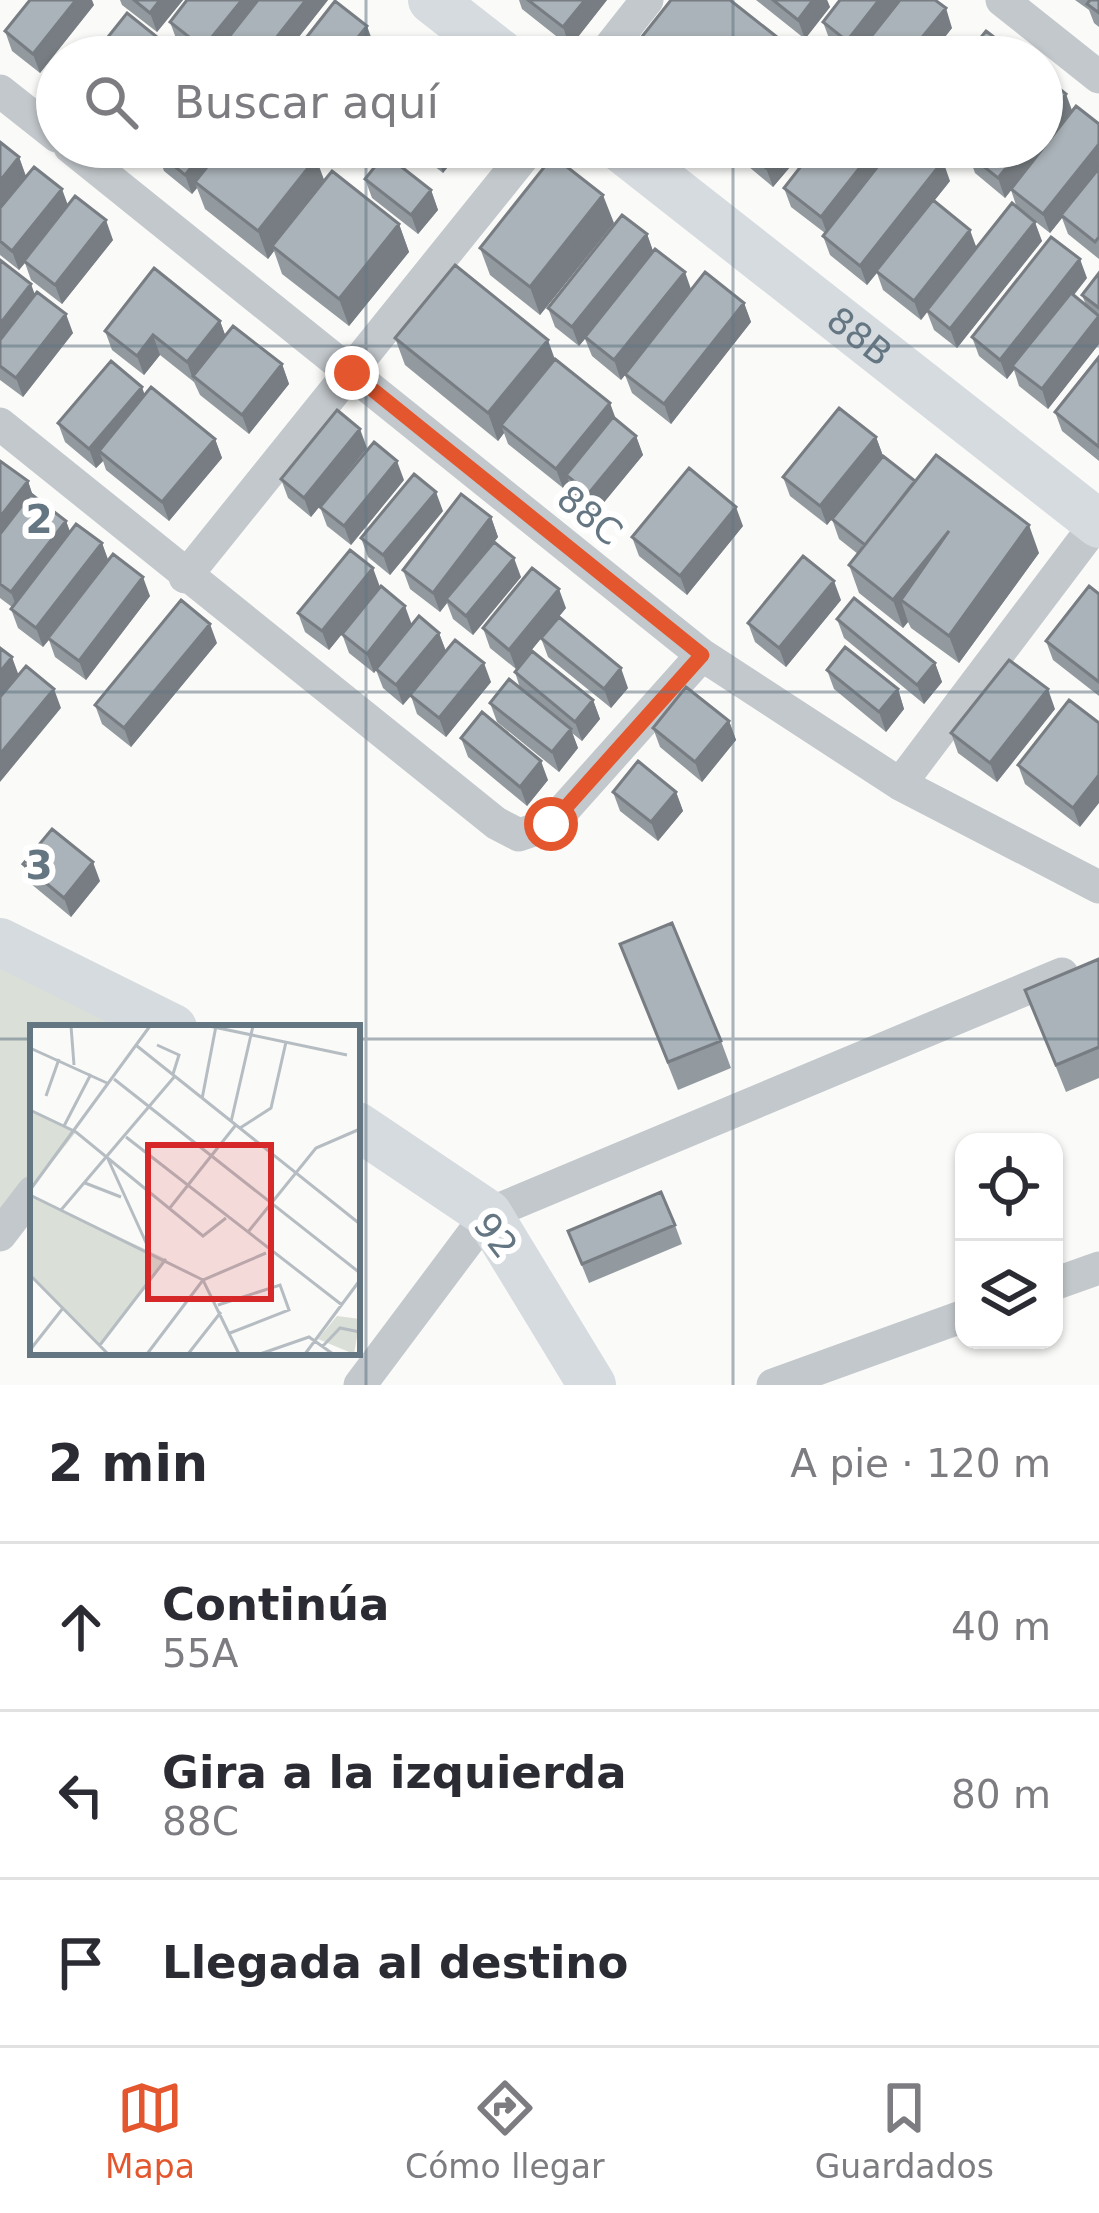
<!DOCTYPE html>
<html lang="es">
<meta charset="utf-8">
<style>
:root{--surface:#fff;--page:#f2f2f3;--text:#2b2b33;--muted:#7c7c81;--line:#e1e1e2;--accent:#e4572e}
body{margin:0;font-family:"DejaVu Sans",sans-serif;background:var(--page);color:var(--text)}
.controls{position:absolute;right:36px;bottom:36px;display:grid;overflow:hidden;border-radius:24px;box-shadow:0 3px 9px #0004}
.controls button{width:108px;height:108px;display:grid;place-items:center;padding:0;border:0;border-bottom:3px solid var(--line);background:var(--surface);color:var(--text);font:60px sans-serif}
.stop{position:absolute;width:36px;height:36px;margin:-27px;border:9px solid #e4572e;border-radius:50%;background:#fff}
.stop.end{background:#e4572e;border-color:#fff;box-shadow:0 3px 12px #0008}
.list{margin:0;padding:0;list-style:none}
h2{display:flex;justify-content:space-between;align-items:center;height:156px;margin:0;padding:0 48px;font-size:51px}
h2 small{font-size:39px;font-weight:400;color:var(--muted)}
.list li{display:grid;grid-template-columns:78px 1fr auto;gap:36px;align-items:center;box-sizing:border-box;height:168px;padding:0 48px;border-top:3px solid var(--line)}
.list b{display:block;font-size:45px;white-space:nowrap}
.list p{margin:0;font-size:39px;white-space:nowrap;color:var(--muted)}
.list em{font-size:39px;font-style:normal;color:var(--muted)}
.icon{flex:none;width:66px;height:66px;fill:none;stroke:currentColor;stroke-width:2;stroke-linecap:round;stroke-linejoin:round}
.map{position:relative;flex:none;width:1099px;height:1385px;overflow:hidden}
.search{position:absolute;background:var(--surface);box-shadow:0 3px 9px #0004;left:36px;right:36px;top:36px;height:132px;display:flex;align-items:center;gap:30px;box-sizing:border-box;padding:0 42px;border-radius:66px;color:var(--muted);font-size:45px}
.sheet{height:660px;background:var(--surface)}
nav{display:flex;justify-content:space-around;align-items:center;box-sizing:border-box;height:168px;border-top:3px solid var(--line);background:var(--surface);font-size:33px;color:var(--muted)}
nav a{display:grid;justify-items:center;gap:6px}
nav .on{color:var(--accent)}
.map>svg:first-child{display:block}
.green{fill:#dadfd7}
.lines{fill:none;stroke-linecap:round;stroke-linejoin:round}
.street{stroke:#c3c8cc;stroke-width:33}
.secondary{stroke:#d6dbdf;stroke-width:48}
.wall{fill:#929a9f}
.shaded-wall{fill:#777d82}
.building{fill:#aab3b9;stroke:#777d82;stroke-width:3}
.route{stroke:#e4572e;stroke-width:15}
.grid{fill:none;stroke:#657683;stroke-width:3;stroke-opacity:0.55}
.labels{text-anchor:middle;stroke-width:12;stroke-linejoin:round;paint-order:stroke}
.street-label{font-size:36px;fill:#657683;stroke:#fff}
.inset-road{fill:none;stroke:#b5bdc2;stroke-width:3}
.view{fill:#d62828;fill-opacity:0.15;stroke:#d62828;stroke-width:6}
.inset-edge{fill:none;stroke:#657683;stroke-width:6}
.grid-label{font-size:39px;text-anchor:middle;font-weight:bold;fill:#657683;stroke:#fff;stroke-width:12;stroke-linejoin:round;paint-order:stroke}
</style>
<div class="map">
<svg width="1099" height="1385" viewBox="0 0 1099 1385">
<rect width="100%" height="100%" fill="#fafaf8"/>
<path class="green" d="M 0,942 L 158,1028 L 33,1028 L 33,1192 L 0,1235 Z"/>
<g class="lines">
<path class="street" d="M 1002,0 L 1099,77
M 602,57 L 647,0
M 0,91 L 57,136
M 70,147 L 702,655 L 900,784 L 1099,887
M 0,424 L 496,823 L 519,835 L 551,824 L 702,655
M 185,577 L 531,147
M 900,784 L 1099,520
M 0,1235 L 33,1192
M 1054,1284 L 1099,1268
M 360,1385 L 488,1214 L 1062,974
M 773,1385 L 964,1316"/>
<g class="secondary">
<path d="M 432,0 L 505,57"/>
<path id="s1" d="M 619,147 L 1099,524"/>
<path d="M 0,942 L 173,1028"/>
<path d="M 357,1126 L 488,1214 L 592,1385"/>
</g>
</g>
<path class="wall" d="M 120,0 L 183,0 L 157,32 L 122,5 Z
M 328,0 L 283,57 L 196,57 L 177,41 L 170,22 Z
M 519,0 L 607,0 L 570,47 L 522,9 Z
M 756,0 L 827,0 L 830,7 L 805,39 Z
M 1075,0 L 1099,0 L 1099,27 L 1094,23 L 1089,10 Z
M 94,5 L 40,73 L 12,51 L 5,31 Z
M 823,22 L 952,28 L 929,57 L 866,57 L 863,49 L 856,57 L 851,57 L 830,41 Z
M 1072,111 L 1099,124 L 1099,259 L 1068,234 L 1062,218 L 1050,233 L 1023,212 L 1042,241 L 957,348 L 934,330 L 927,312 L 921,320 L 883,290 L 877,273 L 867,285 L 830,255 L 823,236 L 825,233 L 791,207 L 784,188 L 892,149 L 950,181 L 934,201 L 977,247 L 1017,208 L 1011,190 L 1005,198 L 975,173 L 970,159 L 968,162 L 948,147 L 1042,147 Z
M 0,142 L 19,157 L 26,176 L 113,240 L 62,304 L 31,280 L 25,263 L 19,270 L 0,255 Z
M 132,147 L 303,147 L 324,180 L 399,224 L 409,252 L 349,326 L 282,274 L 274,251 L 268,259 L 205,209 L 197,188 L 192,194 L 164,171 L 160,160 L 155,166 Z
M 410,147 L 464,147 L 443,173 Z
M 732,147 L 807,147 L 773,187 L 736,156 Z
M 365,179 L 431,190 L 438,210 L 418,234 L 372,198 Z
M 614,223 L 540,315 L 490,275 L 480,248 Z
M 647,234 L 653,251 L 691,290 L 744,303 L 751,322 L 671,424 L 632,393 L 625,375 L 621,380 L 592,356 L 585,339 L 579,346 L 555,327 L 548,308 Z
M 0,260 L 73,333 L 23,397 L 0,380 Z
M 1099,273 L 1099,344 L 1048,409 L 1019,386 L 1014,370 L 1007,379 L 979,356 L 972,337 L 1087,278 L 1074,295 L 1086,305 L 1082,295 Z
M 220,321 L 225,335 L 282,364 L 289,384 L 249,434 L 200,395 L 194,382 L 160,355 L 144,375 L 112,350 L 105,331 Z
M 395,338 L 555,359 L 615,419 L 636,436 L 643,455 L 596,512 L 573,494 L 569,481 L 563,488 L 508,444 L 504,433 L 498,441 L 405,365 Z
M 1099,357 L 1099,461 L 1062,431 L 1055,412 Z
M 145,395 L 215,439 L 222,458 L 169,521 L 106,470 L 103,461 L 96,468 L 65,442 L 58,423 Z
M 876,437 L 883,456 L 827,525 L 790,496 L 783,477 Z
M 367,448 L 311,517 L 288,498 L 281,479 Z
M 0,461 L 28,481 L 33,496 L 66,521 L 70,532 L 102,543 L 108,561 L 150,596 L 86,680 L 55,657 L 49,640 L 43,647 L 18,628 L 11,609 L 12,607 L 0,598 Z
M 404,480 L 351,545 L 327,526 L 320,507 Z
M 915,482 L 1039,553 L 959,663 L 911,628 L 908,622 L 903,628 L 859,593 L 849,565 L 858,554 L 839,539 L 832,519 Z
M 443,511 L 390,575 L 368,557 L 361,538 Z
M 491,517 L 498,537 L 494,542 L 521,577 L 473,635 L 453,619 L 447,603 L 440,612 L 410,589 L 403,570 Z
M 743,526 L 687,595 L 639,556 L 632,537 Z
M 380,587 L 412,625 L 439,633 L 446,651 L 491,682 L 446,737 L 417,714 L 411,696 L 403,705 L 383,688 L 376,670 L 374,673 L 349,653 L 342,634 L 329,650 L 305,632 L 298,613 Z
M 1099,594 L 1099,696 L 1053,660 L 1046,641 Z
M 841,600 L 786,667 L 755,642 L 748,623 Z
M 566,608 L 516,669 L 490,648 L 483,628 Z
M 837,619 L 935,663 L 942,682 L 924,704 L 844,638 Z
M 541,638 L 628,688 L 611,708 L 548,657 Z
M 217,643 L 131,747 L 102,724 L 95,705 Z
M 827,670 L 898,689 L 904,709 L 886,732 L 834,689 Z
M 515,672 L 593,700 L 600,719 L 582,741 L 572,733 L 578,748 L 559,772 L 497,722 L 490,703 L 520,688 Z
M 1069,700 L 1080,827 L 1025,784 L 1018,765 Z
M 1055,709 L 997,782 L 958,753 L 951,733 Z
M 729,721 L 736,740 L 702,782 L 660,747 L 653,728 Z
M 461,738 L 548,780 L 527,806 L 468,757 Z
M 613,792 L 676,792 L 683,811 L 658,841 L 620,811 Z
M 23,864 L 100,881 L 71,917 L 30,883 Z
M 620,944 L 721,1041 L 731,1068 L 678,1090 Z
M 1099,959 L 1099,1078 L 1066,1092 L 1025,990 Z
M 675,1225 L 682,1244 L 589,1283 L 568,1231 Z"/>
<path class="shaded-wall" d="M 76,0 L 92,0 L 94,5 L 40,73 L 33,54 Z
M 160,0 L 183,0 L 157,32 L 150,13 Z
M 242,0 L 264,0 L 219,57 L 206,57 L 203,48 Z
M 306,0 L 328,0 L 283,57 L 261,57 Z
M 585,0 L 607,0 L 570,47 L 563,27 Z
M 813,0 L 827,0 L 830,7 L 805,39 L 798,20 Z
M 879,0 L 902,0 L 856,57 L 853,57 L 847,41 Z
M 946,8 L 952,28 L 929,57 L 906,57 Z
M 367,26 L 374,45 L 364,57 L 342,57 Z
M 162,41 L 168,57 L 150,57 Z
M 782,41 L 787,57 L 769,57 Z
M 1066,94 L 1073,113 L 1005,198 L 998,178 L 1023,147 L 1042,147 L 1042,124 Z
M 1099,144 L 1099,172 L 1050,233 L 1043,214 Z
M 148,147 L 170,147 L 157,152 L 160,160 L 155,166 Z
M 208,147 L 230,147 L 195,182 L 197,188 L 192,194 L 185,175 Z
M 442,147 L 464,147 L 443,173 L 436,154 Z
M 784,147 L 807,147 L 773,187 L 766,168 Z
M 876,147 L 892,147 L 894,152 L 828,236 L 821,217 Z
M 962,147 L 980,147 L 968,154 L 970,159 L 968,162 Z
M 19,157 L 26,177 L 0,209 L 0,181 Z
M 316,158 L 326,185 L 272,246 L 274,251 L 268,259 L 258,231 Z
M 943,161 L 950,181 L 867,285 L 860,266 Z
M 62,189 L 69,208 L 19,270 L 12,251 Z
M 431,190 L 438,210 L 418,234 L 411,215 Z
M 603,195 L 614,223 L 540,315 L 530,287 Z
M 106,220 L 113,240 L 62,304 L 55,285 Z
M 1035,222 L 1042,241 L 957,348 L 950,329 Z
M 399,224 L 409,252 L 349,326 L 339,299 Z
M 970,230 L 977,249 L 921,320 L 914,301 Z
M 647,234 L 654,254 L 579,346 L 572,327 Z
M 1080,259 L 1087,278 L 1015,369 L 1012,366 L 1014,370 L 1007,379 L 1000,360 Z
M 685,272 L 692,292 L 621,380 L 614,360 Z
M 31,284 L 38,303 L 0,352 L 0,324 Z
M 744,303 L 751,322 L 671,424 L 664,404 Z
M 66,314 L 73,333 L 23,397 L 16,378 Z
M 1099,316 L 1099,344 L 1048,409 L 1042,389 Z
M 220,321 L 227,340 L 193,376 L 194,382 L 187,362 Z
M 153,335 L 160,355 L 144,375 L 137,356 Z
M 548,340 L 558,368 L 501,425 L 504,433 L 498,441 L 488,413 Z
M 282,364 L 289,384 L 249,434 L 242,415 Z
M 142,387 L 149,407 L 99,451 L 103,461 L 96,468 L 89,449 Z
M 610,403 L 617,422 L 566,475 L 569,481 L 563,488 L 556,469 Z
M 360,429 L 367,448 L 311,517 L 304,498 Z
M 636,436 L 643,455 L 596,512 L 589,493 Z
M 876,437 L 883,456 L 827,525 L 820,506 Z
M 215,439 L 222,458 L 169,521 L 162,502 Z
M 397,461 L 404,480 L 351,545 L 344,526 Z
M 28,481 L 34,500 L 0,545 L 0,517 Z
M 436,492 L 443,511 L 390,575 L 383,555 Z
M 736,507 L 743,526 L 687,595 L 680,576 Z
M 491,517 L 498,537 L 448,601 L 446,599 L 447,603 L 440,612 L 433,593 Z
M 66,521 L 73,540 L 18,611 L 11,592 Z
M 1029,525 L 1039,553 L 959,663 L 949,636 Z
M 949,531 L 901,600 L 908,622 L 903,628 L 893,600 Z
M 102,543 L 109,562 L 43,647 L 36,628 Z
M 514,558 L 521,577 L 473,635 L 466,616 Z
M 373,568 L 380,587 L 329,650 L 322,631 Z
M 143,577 L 150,596 L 86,680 L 79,661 Z
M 834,581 L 841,600 L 786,667 L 779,648 Z
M 559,589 L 566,608 L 516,669 L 509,650 Z
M 405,606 L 412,625 L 374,673 L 367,654 Z
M 210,624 L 217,643 L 131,747 L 124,728 Z
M 439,633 L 446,652 L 403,705 L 396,685 Z
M 12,657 L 19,676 L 0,699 L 0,672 Z
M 484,663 L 491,682 L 446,737 L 439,718 Z
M 935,663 L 942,682 L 924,704 L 917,685 Z
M 621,668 L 628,688 L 611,708 L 604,689 Z
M 54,689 L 61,708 L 0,782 L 0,754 Z
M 898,689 L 904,709 L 886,732 L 879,712 Z
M 1048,689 L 1055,709 L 997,782 L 990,763 Z
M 593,700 L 600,719 L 582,741 L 575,722 Z
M 729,721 L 736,740 L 702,782 L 695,762 Z
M 571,729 L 578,748 L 559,772 L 552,752 Z
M 541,761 L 548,780 L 527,806 L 520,787 Z
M 1099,775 L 1099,803 L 1080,827 L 1073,808 Z
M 676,792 L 683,811 L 658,841 L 651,822 Z
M 93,862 L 100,881 L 71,917 L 64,898 Z"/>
<path class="building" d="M 30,0 L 76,0 L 33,54 L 5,31 Z
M 134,0 L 160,0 L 150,13 Z
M 187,0 L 242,0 L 203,48 L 170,22 Z
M 258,0 L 306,0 L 261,57 L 213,57 Z
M 528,0 L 585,0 L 563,27 Z
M 671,0 L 730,0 L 782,41 L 769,57 L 634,57 L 629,53 Z
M 773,0 L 813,0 L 798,20 Z
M 840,0 L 879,0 L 847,41 L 823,22 Z
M 900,0 L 935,0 L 946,8 L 906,57 L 874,57 L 862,48 Z
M 1090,0 L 1099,0 L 1099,13 L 1087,4 Z
M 335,1 L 367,26 L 342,57 L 291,57 Z
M 127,13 L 162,41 L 150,57 L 92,57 Z
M 986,31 L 1020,57 L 965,57 Z
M 811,38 L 834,57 L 795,57 Z
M 379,44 L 395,57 L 368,57 Z
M 1042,75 L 1066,94 L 1042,124 Z
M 1076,106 L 1099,124 L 1099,144 L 1043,214 L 1011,189 Z
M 0,142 L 19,157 L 0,181 Z
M 161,147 L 208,147 L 185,175 L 157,152 Z
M 223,147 L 303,147 L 316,158 L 258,231 L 195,182 Z
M 427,147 L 442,147 L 436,154 Z
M 741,147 L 784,147 L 766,168 Z
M 816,147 L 876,147 L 821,217 L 784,188 Z
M 893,147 L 925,147 L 943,161 L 860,266 L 823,236 Z
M 974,147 L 1023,147 L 998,178 L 968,154 Z
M 385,154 L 431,190 L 411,215 L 365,179 Z
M 553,156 L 603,195 L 530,287 L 480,248 Z
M 34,167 L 62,189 L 12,251 L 0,241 L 0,208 Z
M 1099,168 L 1099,237 L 1095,242 L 1061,215 Z
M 332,171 L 399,224 L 339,299 L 272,246 Z
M 75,196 L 106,220 L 55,285 L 24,261 Z
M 933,200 L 970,230 L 914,301 L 876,271 Z
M 1012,203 L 1035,222 L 950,329 L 927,310 Z
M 622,215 L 647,234 L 572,327 L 548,308 Z
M 1051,237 L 1080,259 L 1000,360 L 972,337 Z
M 655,249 L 685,272 L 614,360 L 585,337 Z
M 0,260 L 31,284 L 0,324 Z
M 455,265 L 548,340 L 488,413 L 395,338 Z
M 154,268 L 220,321 L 187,362 L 153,335 L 137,356 L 105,331 Z
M 705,272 L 744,303 L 664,404 L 625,374 Z
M 1099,273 L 1099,308 L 1082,295 Z
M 37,292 L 66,314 L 16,378 L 0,366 L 0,340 Z
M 1071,293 L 1099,316 L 1042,389 L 1012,366 Z
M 233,326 L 282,364 L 242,415 L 193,376 Z
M 1099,357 L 1099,447 L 1055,412 Z
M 555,359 L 610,403 L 556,469 L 501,425 Z
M 111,361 L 142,387 L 89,449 L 58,423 Z
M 151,387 L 215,439 L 162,502 L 99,451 Z
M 839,408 L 876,437 L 820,506 L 783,477 Z
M 337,410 L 360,429 L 304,498 L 281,479 Z
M 613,417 L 636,436 L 589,493 L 566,475 Z
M 374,442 L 397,461 L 344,526 L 320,507 Z
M 936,455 L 1029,525 L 949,636 L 901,600 L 949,531 L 893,600 L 849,565 Z
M 883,456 L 915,481 L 865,545 L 832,519 Z
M 0,461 L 28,481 L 0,517 Z
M 689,468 L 736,507 L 680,576 L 632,537 Z
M 414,474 L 436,492 L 383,555 L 361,538 Z
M 31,494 L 66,521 L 11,592 L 0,584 L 0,534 Z
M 461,494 L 491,517 L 433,593 L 403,570 Z
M 76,524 L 102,543 L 36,628 L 11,609 Z
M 494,542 L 514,558 L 466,616 L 446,599 Z
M 350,550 L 373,568 L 322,631 L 298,613 Z
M 113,554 L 143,577 L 79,661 L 48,638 Z
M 803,556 L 834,581 L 779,648 L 748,623 Z
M 532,568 L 559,589 L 509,650 L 483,628 Z
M 381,586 L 405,606 L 367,654 L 342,634 Z
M 1089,586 L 1099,594 L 1099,682 L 1046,641 Z
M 854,598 L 935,663 L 917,685 L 837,619 Z
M 181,600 L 210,624 L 124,728 L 95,705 Z
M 419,616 L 439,633 L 396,685 L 376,669 Z
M 559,617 L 621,668 L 604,689 L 541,638 Z
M 455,640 L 484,663 L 439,718 L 410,695 Z
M 845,647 L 898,689 L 879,712 L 827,670 Z
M 0,648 L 12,657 L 0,672 Z
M 532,651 L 593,700 L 575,722 L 515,672 Z
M 1009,660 L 1048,689 L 990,763 L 951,733 Z
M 26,666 L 54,689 L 0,754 L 0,697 Z
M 509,679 L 571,729 L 552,752 L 490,703 Z
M 686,687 L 729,721 L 695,762 L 653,728 Z
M 1069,700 L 1099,723 L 1099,775 L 1073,808 L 1018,765 Z
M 482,712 L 541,761 L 520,787 L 461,738 Z
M 638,761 L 676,792 L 651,822 L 613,792 Z
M 52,829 L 93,862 L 64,898 L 23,864 Z
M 672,923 L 721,1041 L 668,1062 L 620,944 Z
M 1099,959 L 1099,1047 L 1056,1065 L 1025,990 Z
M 661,1192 L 675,1225 L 582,1264 L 568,1231 Z"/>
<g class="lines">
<path class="route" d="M 352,373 L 702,655 L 551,824"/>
</g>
<path class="grid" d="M 366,0 L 366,57M 733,0 L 733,57M 366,147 L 366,1385M 733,147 L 733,1385M 0,346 L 1099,346M 0,692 L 1099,692M 0,1039 L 33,1039M 357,1039 L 1099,1039"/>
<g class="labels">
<g class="street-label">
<text dy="13" stroke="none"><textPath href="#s1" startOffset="306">88B</textPath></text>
<text transform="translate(590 515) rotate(39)" y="13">88C</text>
<text transform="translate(496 1235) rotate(52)" y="13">92</text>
</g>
</g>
<g transform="translate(30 1025)">
<rect width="330" height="330" fill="#fafaf8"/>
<path d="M 0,85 L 46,107 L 0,165 ZM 0,170 L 136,234 L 70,320 L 0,250 ZM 307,291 L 330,294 L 324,329 L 288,314 Z" fill="#dadfd7"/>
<path class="inset-road" d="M 41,1 L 44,40M 179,1 L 317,30M 127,20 L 149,30 L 143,49M 107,21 L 330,199M 0,23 L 77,58M 84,54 L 330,248M 16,71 L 29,34M 172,74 L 186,1M 0,85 L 46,107 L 173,211 L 196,193M 201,97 L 223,1M 34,101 L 61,49M 210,103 L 241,83 L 256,17M 96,112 L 312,280M 78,134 L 118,222M 55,158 L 91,172M 0,165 L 120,1M 0,170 L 173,255 L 209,329M 139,184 L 205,101M 31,185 L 145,51M 218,207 L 286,123 L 330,104M 0,250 L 78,329M 188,280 L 250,260 L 259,285 L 200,308M 70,320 L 136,234M 292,322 L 310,303 L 330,307M 0,325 L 33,283M 117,329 L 173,255 L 236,228M 158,329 L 191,287M 230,329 L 279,312 L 303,329M 275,329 L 330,255"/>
<path class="view" d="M 118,120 L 241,120 L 241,274 L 118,274 Z"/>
<rect width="330" height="330" class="inset-edge"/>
</g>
<g class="grid-label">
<text x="39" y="533">2</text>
<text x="39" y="879">3</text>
</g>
</svg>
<div class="controls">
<button><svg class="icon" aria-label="locate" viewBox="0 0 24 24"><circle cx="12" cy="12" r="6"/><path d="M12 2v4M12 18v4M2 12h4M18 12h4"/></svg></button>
<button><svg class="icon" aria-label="layers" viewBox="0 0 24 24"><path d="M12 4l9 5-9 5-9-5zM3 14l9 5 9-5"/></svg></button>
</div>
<div class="stop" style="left:551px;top:824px"></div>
<div class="stop end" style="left:352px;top:373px"></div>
<div class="search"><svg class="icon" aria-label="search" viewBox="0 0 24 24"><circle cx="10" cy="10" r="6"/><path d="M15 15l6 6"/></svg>Buscar aquí</div>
</div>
<section class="sheet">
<h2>2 min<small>A pie · 120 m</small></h2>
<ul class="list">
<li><svg class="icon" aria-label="ahead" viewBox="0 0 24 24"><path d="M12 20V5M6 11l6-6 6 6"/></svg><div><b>Continúa</b><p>55A</p></div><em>40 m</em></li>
<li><svg class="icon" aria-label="left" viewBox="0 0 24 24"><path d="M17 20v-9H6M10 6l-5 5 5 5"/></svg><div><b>Gira a la izquierda</b><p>88C</p></div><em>80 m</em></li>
<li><svg class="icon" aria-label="arrive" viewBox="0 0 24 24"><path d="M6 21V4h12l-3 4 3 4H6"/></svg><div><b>Llegada al destino</b></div></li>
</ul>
</section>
<nav>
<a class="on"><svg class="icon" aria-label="map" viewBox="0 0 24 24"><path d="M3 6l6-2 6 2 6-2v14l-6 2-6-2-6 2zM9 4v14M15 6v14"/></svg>Mapa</a>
<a><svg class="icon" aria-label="directions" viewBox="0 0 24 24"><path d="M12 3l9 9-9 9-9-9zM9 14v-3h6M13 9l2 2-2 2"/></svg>Cómo llegar</a>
<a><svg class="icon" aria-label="saved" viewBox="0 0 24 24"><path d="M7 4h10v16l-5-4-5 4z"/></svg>Guardados</a>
</nav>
